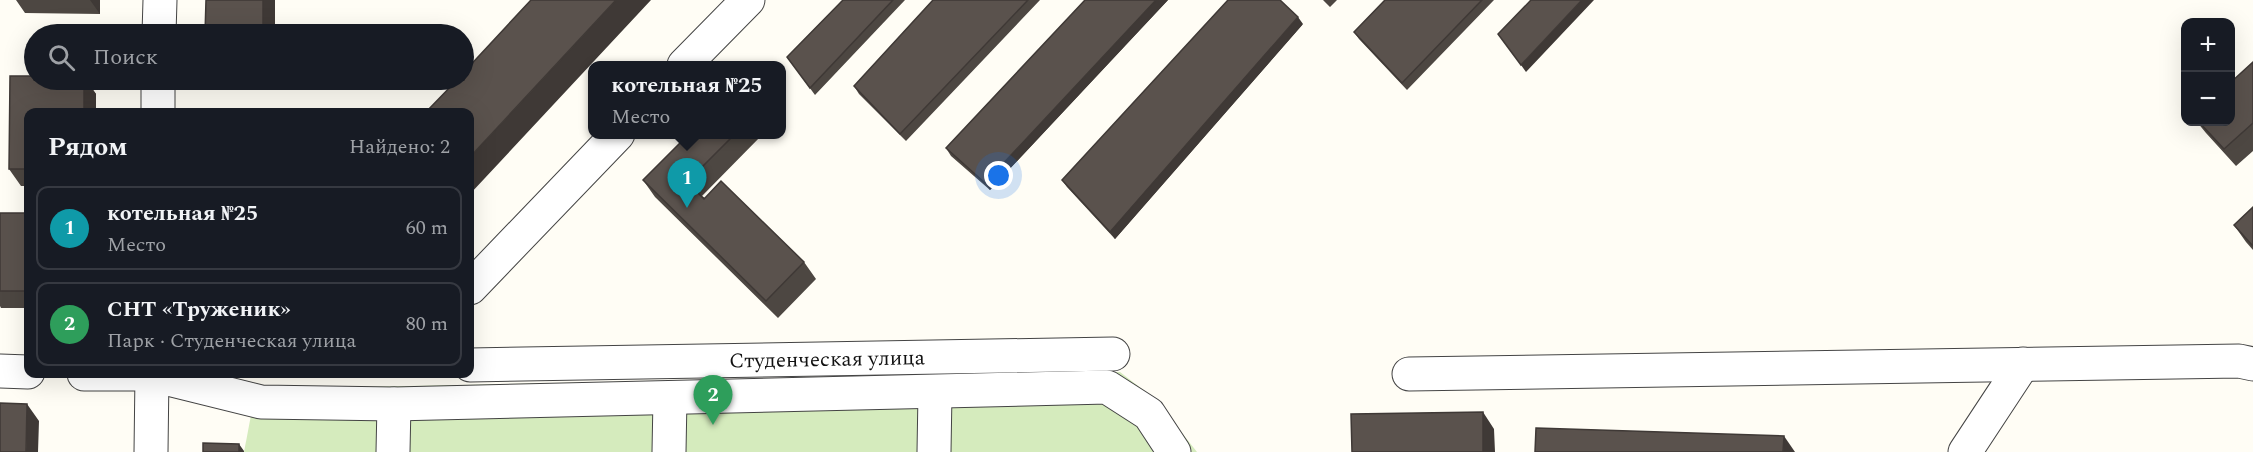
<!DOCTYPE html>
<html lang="ru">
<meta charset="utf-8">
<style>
:root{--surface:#171b24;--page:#242831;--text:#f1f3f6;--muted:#9ea1a6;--line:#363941;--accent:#0b8043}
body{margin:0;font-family:Spectral,serif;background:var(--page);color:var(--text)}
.controls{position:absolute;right:18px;top:18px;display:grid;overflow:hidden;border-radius:12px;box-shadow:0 6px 24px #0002}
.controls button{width:54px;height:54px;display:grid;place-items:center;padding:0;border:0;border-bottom:2px solid var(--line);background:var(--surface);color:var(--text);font:30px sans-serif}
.you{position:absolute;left:999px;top:176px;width:21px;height:21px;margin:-15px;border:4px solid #fff;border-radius:50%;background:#1a73e8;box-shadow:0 0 0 9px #1a73e833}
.badge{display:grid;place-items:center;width:39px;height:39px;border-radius:50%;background:var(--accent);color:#fff;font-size:20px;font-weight:700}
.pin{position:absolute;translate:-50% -50px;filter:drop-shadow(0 2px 3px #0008)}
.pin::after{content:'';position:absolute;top:32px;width:21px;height:18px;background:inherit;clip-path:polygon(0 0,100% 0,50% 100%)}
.popup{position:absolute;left:588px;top:61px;width:198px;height:78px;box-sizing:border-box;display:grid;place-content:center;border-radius:12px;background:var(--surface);filter:drop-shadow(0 2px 4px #0005);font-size:20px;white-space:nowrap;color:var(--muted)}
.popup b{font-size:22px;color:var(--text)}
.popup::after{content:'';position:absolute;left:50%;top:100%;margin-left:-12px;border:12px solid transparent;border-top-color:var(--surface)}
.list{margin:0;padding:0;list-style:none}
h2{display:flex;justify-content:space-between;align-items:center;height:78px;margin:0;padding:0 24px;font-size:26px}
h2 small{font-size:20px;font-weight:400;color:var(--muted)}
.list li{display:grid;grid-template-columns:39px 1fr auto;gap:18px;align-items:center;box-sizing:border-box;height:84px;margin:0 12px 12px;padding:0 12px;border:2px solid var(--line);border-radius:12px}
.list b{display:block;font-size:22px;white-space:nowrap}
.list p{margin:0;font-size:20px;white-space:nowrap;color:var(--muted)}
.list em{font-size:20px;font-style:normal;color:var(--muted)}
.icon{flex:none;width:33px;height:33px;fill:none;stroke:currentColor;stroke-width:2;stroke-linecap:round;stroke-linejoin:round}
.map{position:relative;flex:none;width:2253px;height:452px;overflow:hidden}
.search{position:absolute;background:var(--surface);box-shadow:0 6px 24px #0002;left:24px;top:24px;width:450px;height:66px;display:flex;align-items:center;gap:15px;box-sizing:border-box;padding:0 21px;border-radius:33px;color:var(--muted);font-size:22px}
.panel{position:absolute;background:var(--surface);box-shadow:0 6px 24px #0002;left:24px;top:108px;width:450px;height:270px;border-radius:12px}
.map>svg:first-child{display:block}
.green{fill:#d5ebbd}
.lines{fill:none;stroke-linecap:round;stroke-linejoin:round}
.minor-casing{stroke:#444;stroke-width:35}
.minor{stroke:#fff;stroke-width:33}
.wall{fill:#4d4742}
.shaded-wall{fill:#3f3936}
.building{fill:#5a524d;stroke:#3f3936;stroke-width:1.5}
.labels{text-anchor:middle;stroke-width:6;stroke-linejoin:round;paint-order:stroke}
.street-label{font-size:21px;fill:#111;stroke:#fff}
</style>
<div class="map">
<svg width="2253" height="452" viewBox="0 0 2253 452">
<rect width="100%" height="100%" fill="#fffdf5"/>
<path class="green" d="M 1120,372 L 1155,399 L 1197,452 L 244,452 L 256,389 Z"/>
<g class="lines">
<defs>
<g id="minor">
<path d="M 159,34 L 160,0"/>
<path d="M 684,65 L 748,0"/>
<path d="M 158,112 L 158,80"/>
<path d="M 470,288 L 618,134"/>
<path id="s1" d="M 470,365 L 1113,354"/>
<path d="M 0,371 L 28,372"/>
<path d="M 84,374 L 174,374"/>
<path d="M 1409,374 L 2239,361 L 2253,364"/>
<path d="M 152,375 L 261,402 L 394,404 L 1107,387 L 1149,414 L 1174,452"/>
<path d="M 151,452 L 152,374"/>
<path d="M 393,452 L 394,404"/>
<path d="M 669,452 L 670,398"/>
<path d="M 934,452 L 935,393"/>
<path d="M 1965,452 L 2023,364"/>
</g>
</defs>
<use href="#minor" class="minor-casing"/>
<use href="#minor" class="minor"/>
</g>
<path class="wall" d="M 16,0 L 100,0 L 100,14 L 25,13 Z
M 843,0 L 905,0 L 815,95 L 787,57 Z
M 933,0 L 1040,0 L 906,141 L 859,94 L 854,86 Z
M 1085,0 L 1168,0 L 990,190 L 951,156 L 946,148 Z
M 1323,0 L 1337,0 L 1330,7 Z
M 1385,0 L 1494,0 L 1407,90 L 1359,39 L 1354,32 Z
M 1303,24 L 1115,239 L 1067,187 L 1062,180 Z
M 2253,62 L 2253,151 L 2236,166 L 2206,133 L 2197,122 L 2230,122 Z
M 34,80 L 86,80 L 96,94 L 96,112 L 28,112 L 28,186 L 21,186 L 9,169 Z
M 688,135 L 762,135 L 702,196 L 804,262 L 816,279 L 778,318 L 655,197 L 643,180 Z
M 2253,207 L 2253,250 L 2246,242 L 2234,225 Z
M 0,213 L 28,213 L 28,308 L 1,308 L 0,306 Z"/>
<path class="shaded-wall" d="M 90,0 L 100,0 L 100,14 Z
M 263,0 L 275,0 L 275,34 L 263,34 Z
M 616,0 L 651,0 L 470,194 L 470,157 Z
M 1156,0 L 1168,0 L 990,190 L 985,183 Z
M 1582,0 L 1594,0 L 1526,72 L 1521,65 Z
M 1298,17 L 1303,24 L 1115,239 L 1110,232 Z
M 84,80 L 86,80 L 96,94 L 96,112 L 84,112 Z
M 27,404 L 39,421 L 38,452 L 26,452 Z
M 1483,412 L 1494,429 L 1495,452 L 1483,452 Z
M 1784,436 L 1795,452 L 1783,452 Z
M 239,444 L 244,451 L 244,452 L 239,452 Z"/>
<path class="building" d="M 206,0 L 263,0 L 263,34 L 205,34 Z
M 531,0 L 616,0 L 470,157 L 470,112 L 426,112 L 457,80 L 464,80 L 464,72 Z
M 843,0 L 893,0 L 810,88 L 787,57 Z
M 933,0 L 1028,0 L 900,134 L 854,86 Z
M 1085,0 L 1156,0 L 985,183 L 946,148 Z
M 1228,0 L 1280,0 L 1298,17 L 1110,232 L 1062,180 Z
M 1385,0 L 1482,0 L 1402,83 L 1354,32 Z
M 1531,0 L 1582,0 L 1521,65 L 1498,34 Z
M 2253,62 L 2253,123 L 2224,149 L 2199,122 L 2230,122 L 2230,83 Z
M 10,76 L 34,76 L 34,80 L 84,80 L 84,112 L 28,112 L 28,169 L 9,169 Z
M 688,135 L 734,135 L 687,182 L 704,199 L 721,181 L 804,262 L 766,301 L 643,180 Z
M 2253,207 L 2253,246 L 2234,225 Z
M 0,213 L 28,213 L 28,291 L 0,291 Z
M 0,403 L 27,404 L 26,452 L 0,452 Z
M 1483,412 L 1483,452 L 1352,452 L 1351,414 Z
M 1536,428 L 1784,436 L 1783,452 L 1535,452 Z
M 203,443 L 239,444 L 239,452 L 203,452 Z"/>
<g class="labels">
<g class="street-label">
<text dy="7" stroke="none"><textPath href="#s1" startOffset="357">Студенческая улица</textPath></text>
</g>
</g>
</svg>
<div class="controls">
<button>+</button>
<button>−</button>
</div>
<div class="you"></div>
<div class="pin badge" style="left:687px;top:208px;background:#0f9aa8">1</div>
<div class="popup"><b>котельная №25</b>Место</div>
<div class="pin badge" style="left:713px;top:425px;background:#2e9e5b">2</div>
<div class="search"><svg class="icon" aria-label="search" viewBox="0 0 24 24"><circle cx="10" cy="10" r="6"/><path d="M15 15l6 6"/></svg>Поиск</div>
<section class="panel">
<h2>Рядом<small>Найдено: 2</small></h2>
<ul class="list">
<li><span class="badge" style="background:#0f9aa8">1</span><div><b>котельная №25</b><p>Место</p></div><em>60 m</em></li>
<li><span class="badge" style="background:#2e9e5b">2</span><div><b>СНТ «Труженик»</b><p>Парк · Студенческая улица</p></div><em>80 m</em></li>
</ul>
</section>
</div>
